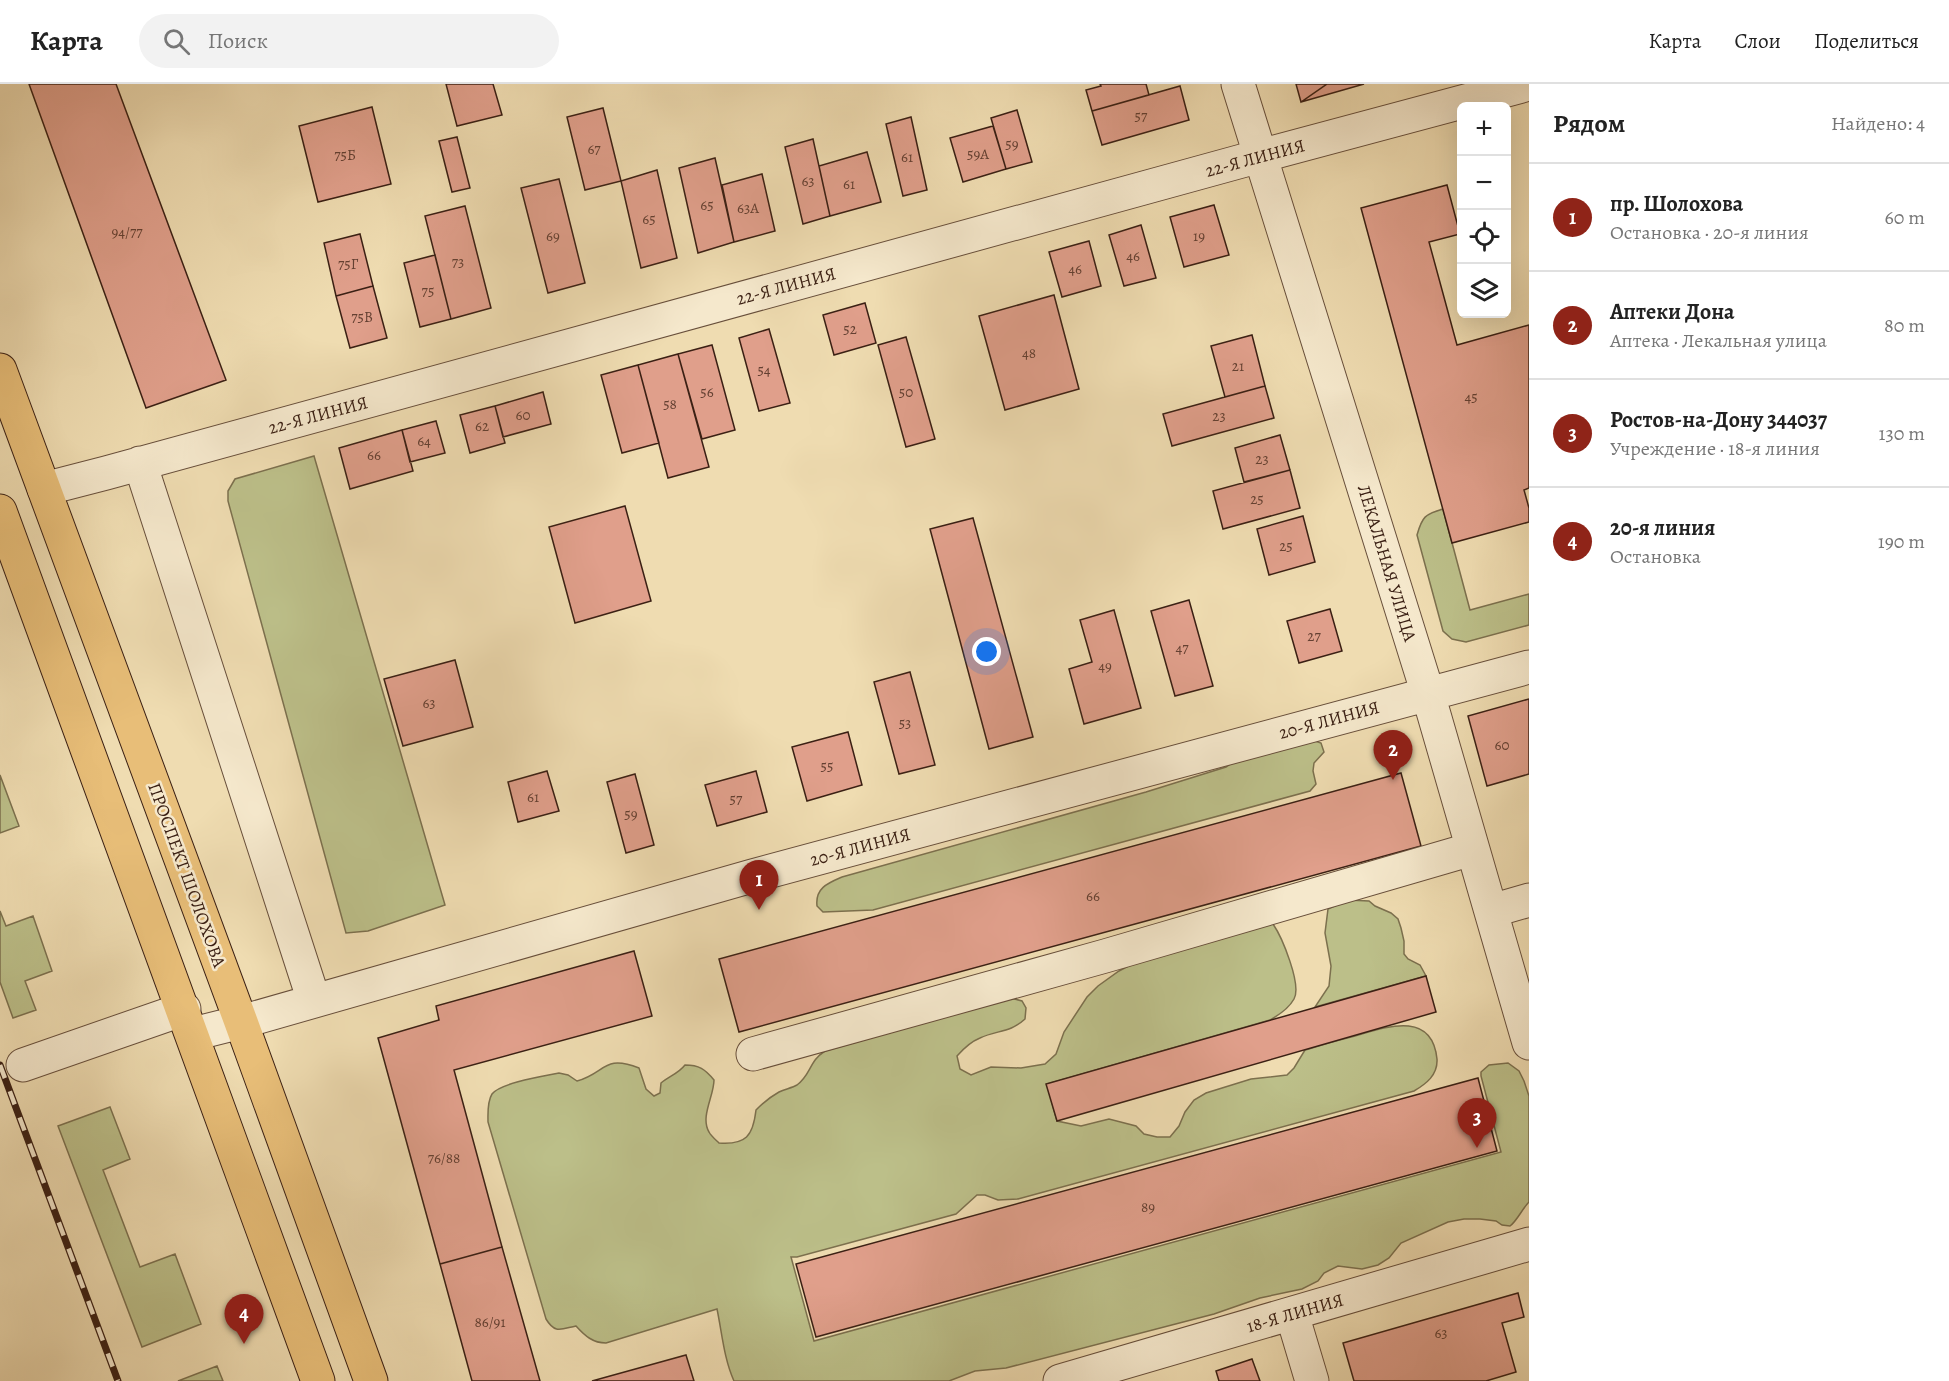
<!DOCTYPE html>
<html lang="ru">
<meta charset="utf-8">
<style>
:root{--surface:#fff;--page:#f2f2f2;--text:#222;--muted:#767676;--line:#e0e0e0;--accent:#8f2418}
body{margin:0;font-family:Alegreya,serif;background:var(--page);color:var(--text)}
.controls{position:absolute;right:18px;top:18px;display:grid;overflow:hidden;border-radius:9px;box-shadow:0 6px 24px #0002}
.controls button{width:54px;height:54px;display:grid;place-items:center;padding:0;border:0;border-bottom:2px solid var(--line);background:var(--surface);color:var(--text);font:30px sans-serif}
.you{position:absolute;left:987px;top:568px;width:21px;height:21px;margin:-15px;border:4px solid #fff;border-radius:50%;background:#1a73e8;box-shadow:0 0 0 9px #1a73e833}
.badge{display:grid;place-items:center;width:39px;height:39px;border-radius:50%;background:var(--accent);color:#fff;font-size:20px;font-weight:700}
.pin{position:absolute;translate:-50% -50px;filter:drop-shadow(0 2px 3px #0008)}
.pin::after{content:'';position:absolute;top:32px;width:21px;height:18px;background:inherit;clip-path:polygon(0 0,100% 0,50% 100%)}
.list{margin:0;padding:0;list-style:none}
h2{display:flex;justify-content:space-between;align-items:center;height:78px;margin:0;padding:0 24px;font-size:26px}
h2 small{font-size:20px;font-weight:400;color:var(--muted)}
.list li{display:grid;grid-template-columns:39px 1fr auto;gap:18px;align-items:center;box-sizing:border-box;height:108px;padding:0 24px;border-top:2px solid var(--line)}
.list b{display:block;font-size:22px;white-space:nowrap}
.list p{margin:0;font-size:20px;white-space:nowrap;color:var(--muted)}
.list em{font-size:20px;font-style:normal;color:var(--muted)}
.icon{flex:none;width:33px;height:33px;fill:none;stroke:currentColor;stroke-width:2;stroke-linecap:round;stroke-linejoin:round}
.map{position:relative;flex:none;width:1529px;height:1297px;overflow:hidden}
header{display:flex;align-items:center;gap:36px;box-sizing:border-box;height:84px;padding:0 30px;background:var(--surface);border-bottom:2px solid var(--line)}
header strong{font-size:28px}
nav{display:flex;gap:33px;margin-inline-start:auto;font-size:21px}
.search{width:420px;height:54px;background:var(--page);display:flex;align-items:center;gap:15px;box-sizing:border-box;padding:0 21px;border-radius:33px;color:var(--muted);font-size:22px}
main{display:flex}
aside{flex:1;background:var(--surface)}
.map>svg:first-child{display:block}
.green{fill:#bcbf89;stroke:#7c704e;stroke-width:1.5}
.building{fill:#e09f8b;stroke:#3b2014;stroke-width:1.5}
.lines{fill:none;stroke-linecap:round;stroke-linejoin:round}
.minor-casing{stroke:#684f3b;stroke-width:35}
.major-casing{stroke:#3b2014;stroke-width:35}
.minor{stroke:#f5e8cc;stroke-width:33}
.major{stroke:#e8be78;stroke-width:33}
.rail-casing{stroke:#3b2014;stroke-width:7}
.rail{stroke:#f5e8cc;stroke-width:4.5;stroke-dasharray:14;stroke-linecap:butt}
.labels{text-anchor:middle;stroke-width:5;stroke-linejoin:round;paint-order:stroke}
.number-label{font-size:15px;fill:#644032}
.street-label{font-size:18px;fill:#3b2014;stroke:#f5e8cc}
</style>
<header>
<strong>Карта</strong>
<div class="search"><svg class="icon" aria-label="search" viewBox="0 0 24 24"><circle cx="10" cy="10" r="6"/><path d="M15 15l6 6"/></svg>Поиск</div>
<nav><a>Карта</a><a>Слои</a><a>Поделиться</a></nav>
</header>
<main>
<div class="map">
<svg width="1529" height="1297" viewBox="0 0 1529 1297">
<rect width="100%" height="100%" fill="#efdcb1"/>
<filter id="stains"><feTurbulence type="fractalNoise" baseFrequency=".00333" numOctaves="4"/><feColorMatrix values="0 0 0 0 .2 0 0 0 0 .09 0 0 0 0 .02 0 0 0 .5 -.17"/></filter>
<radialGradient id="worn" r=".72"><stop offset=".6" stop-color="#630" stop-opacity="0"/><stop offset="1" stop-color="#630" stop-opacity=".3"/></radialGradient>
<path class="green" d="M 314,372 L 445,821 L 368,847 L 346,849 L 228,417 L 228,407 L 235,395 Z
M 1443,425 L 1470,526 L 1529,510 L 1529,541 L 1466,558 L 1452,555 L 1443,547 L 1417,451 C 1422,433 1425,430 1443,425 Z
M 1312,656 L 1321,659 L 1324,668 L 1314,679 L 1313,687 L 1316,700 L 1310,707 L 873,826 L 823,828 L 817,822 C 815,804 828,799 842,793 L 1146,708 L 1226,683 L 1236,676 Z
M 0,691 L 19,742 L 0,749 Z
M 1348,816 L 1369,817 L 1375,822 L 1391,829 L 1398,835 L 1401,844 L 1404,857 L 1404,870 L 1408,875 L 1420,881 L 1426,892 L 1315,923 L 1329,902 L 1331,882 L 1325,849 L 1328,825 Z
M 0,827 L 6,842 L 33,832 L 52,887 L 25,897 L 36,926 L 13,934 L 0,898 Z
M 1264,840 L 1273,840 C 1282,853 1302,901 1294,915 C 1289,924 1279,931 1270,936 L 1047,1000 L 1057,1037 L 1081,1042 L 1109,1035 L 1136,1042 L 1144,1050 L 1157,1053 L 1170,1053 L 1179,1042 L 1185,1028 L 1194,1016 L 1206,1009 L 1251,995 L 1287,991 L 1294,984 L 1305,966 C 1322,961 1338,956 1355,952 C 1386,943 1432,926 1437,975 C 1438,991 1426,1000 1414,1007 L 1018,1115 L 998,1116 L 985,1111 L 977,1111 L 956,1130 L 797,1173 L 791,1173 L 814,1257 L 1501,1068 L 1481,992 L 1481,988 L 1489,981 L 1508,979 L 1519,987 L 1524,997 L 1529,1012 L 1529,1118 C 1522,1125 1517,1137 1510,1142 L 1502,1141 L 1496,1137 L 1480,1135 L 1464,1135 L 1448,1138 L 1401,1159 L 1389,1174 L 1378,1181 L 1362,1185 L 1338,1182 L 1324,1189 L 1318,1197 L 1302,1205 L 1260,1214 L 1214,1230 L 1006,1284 L 975,1287 L 949,1297 L 734,1297 C 724,1275 722,1249 717,1225 L 606,1259 C 593,1259 585,1252 576,1242 C 561,1245 555,1250 546,1235 L 488,1038 C 488,1030 487,1018 492,1010 C 500,999 544,992 559,989 L 568,991 L 577,997 C 606,989 603,970 639,984 L 646,1005 L 654,1012 L 660,1009 L 661,999 C 669,992 678,990 685,981 C 699,981 705,985 714,996 C 714,1012 700,1033 709,1048 C 711,1052 716,1056 719,1059 C 746,1061 753,1052 756,1026 C 763,1019 770,1013 779,1008 C 785,1005 792,1004 797,1001 C 811,991 809,977 825,967 L 1011,914 L 1022,917 L 1026,924 L 1025,935 C 1010,949 997,946 980,954 C 970,958 964,964 957,972 L 960,985 L 971,991 L 991,983 L 1021,984 L 1045,980 L 1056,970 L 1064,948 L 1087,913 L 1098,902 L 1119,887 L 1134,879 Z
M 110,1023 L 130,1075 L 103,1086 L 140,1183 L 175,1170 L 201,1240 L 142,1263 L 58,1042 Z
M 217,1282 L 223,1297 L 178,1297 Z"/>
<path class="building" d="M 29,0 L 116,0 L 226,296 L 146,324 Z
M 446,0 L 493,0 L 502,31 L 457,42 Z
M 1100,0 L 1146,0 L 1149,11 L 1092,27 L 1086,6 L 1101,2 Z
M 1296,0 L 1327,0 L 1301,18 Z
M 1327,0 L 1364,0 L 1301,18 Z
M 1180,2 L 1189,36 L 1102,61 L 1092,27 Z
M 372,23 L 391,100 L 318,118 L 299,42 Z
M 603,24 L 621,97 L 585,106 L 567,33 Z
M 1017,26 L 1032,78 L 1006,85 L 991,34 Z
M 911,33 L 927,106 L 903,112 L 886,40 Z
M 993,42 L 1006,85 L 963,98 L 950,54 Z
M 457,53 L 470,104 L 452,108 L 439,57 Z
M 813,55 L 830,132 L 803,140 L 785,63 Z
M 867,68 L 881,118 L 830,132 L 819,82 Z
M 715,74 L 734,158 L 698,169 L 679,84 Z
M 657,86 L 677,174 L 641,184 L 621,97 Z
M 762,90 L 775,147 L 734,158 L 722,101 Z
M 559,95 L 585,199 L 548,209 L 521,104 Z
M 1447,101 L 1460,150 L 1429,158 L 1457,261 L 1529,241 L 1529,404 L 1524,406 L 1529,424 L 1529,438 L 1452,459 L 1361,124 Z
M 1214,121 L 1229,171 L 1184,183 L 1170,133 Z
M 465,122 L 491,224 L 451,235 L 425,132 Z
M 1141,141 L 1156,194 L 1124,202 L 1109,151 Z
M 360,150 L 373,202 L 336,212 L 324,159 Z
M 1089,157 L 1101,202 L 1062,213 L 1049,168 Z
M 435,171 L 451,235 L 420,243 L 404,179 Z
M 373,202 L 387,254 L 350,264 L 336,212 Z
M 1054,211 L 1079,305 L 1005,326 L 979,232 Z
M 865,219 L 876,259 L 834,271 L 823,231 Z
M 769,245 L 790,319 L 759,327 L 739,254 Z
M 1252,251 L 1265,302 L 1225,313 L 1211,262 Z
M 906,253 L 935,355 L 906,363 L 878,261 Z
M 712,261 L 735,346 L 702,355 L 678,270 Z
M 678,270 L 709,383 L 668,394 L 638,281 Z
M 638,281 L 659,359 L 622,369 L 601,291 Z
M 1265,302 L 1274,334 L 1172,362 L 1163,330 Z
M 543,308 L 551,340 L 503,353 L 495,322 Z
M 495,322 L 505,359 L 470,369 L 460,331 Z
M 436,337 L 445,369 L 410,378 L 402,346 Z
M 402,346 L 413,387 L 350,405 L 339,364 Z
M 1280,351 L 1290,386 L 1244,398 L 1235,364 Z
M 1290,386 L 1300,424 L 1223,445 L 1213,407 Z
M 625,422 L 651,517 L 575,539 L 549,443 Z
M 1303,432 L 1315,478 L 1269,491 L 1257,445 Z
M 973,434 L 1033,653 L 989,665 L 930,445 Z
M 1189,516 L 1213,602 L 1175,612 L 1151,527 Z
M 1330,525 L 1342,567 L 1299,579 L 1287,537 Z
M 1114,526 L 1141,624 L 1084,640 L 1069,585 L 1092,578 L 1080,536 Z
M 455,576 L 473,643 L 403,662 L 384,595 Z
M 910,588 L 935,681 L 899,690 L 874,598 Z
M 1529,615 L 1529,690 L 1487,702 L 1468,632 Z
M 848,648 L 862,701 L 807,717 L 792,663 Z
M 547,687 L 559,727 L 518,738 L 508,698 Z
M 756,687 L 767,728 L 717,742 L 705,701 Z
M 1401,689 L 1421,762 L 739,948 L 719,875 Z
M 635,690 L 654,761 L 626,769 L 607,698 Z
M 634,867 L 652,932 L 454,986 L 502,1163 L 440,1180 L 378,954 L 439,936 L 436,922 Z
M 1426,892 L 1436,928 L 1057,1037 L 1046,1000 Z
M 1478,994 L 1497,1067 L 816,1253 L 796,1180 Z
M 502,1163 L 540,1297 L 472,1297 L 440,1180 Z
M 1518,1209 L 1524,1233 L 1502,1239 L 1516,1288 L 1486,1297 L 1354,1297 L 1343,1259 Z
M 686,1271 L 694,1297 L 592,1297 Z
M 1252,1275 L 1260,1297 L 1219,1297 L 1216,1287 Z"/>
<g class="lines">
<defs>
<path id="minor" d="M 1238,0 L 1428,610 L 1529,959
M 140,379 L 314,917
M 44,405 L 106,389 L 1260,72 L 1529,0
M 1491,827 L 1529,816
M 193,950 L 241,938 L 752,792 L 1529,583
M 753,970 L 1105,872 L 1472,765
M 23,981 L 184,925
M 1292,1230 L 1312,1297
M 1060,1297 L 1529,1160"/>
<path id="major" d="M 0,286 L 241,938 L 371,1297
M 0,427 L 318,1297"/>
</defs>
<use href="#minor" class="minor-casing"/>
<use href="#major" class="major-casing"/>
<use href="#minor" class="minor"/>
<use href="#major" class="major"/>
<defs>
<path id="rail" d="M 0,981 L 118,1297"/>
</defs>
<use href="#rail" class="rail-casing"/>
<use href="#rail" class="rail"/>
</g>
<g class="labels">
<g class="number-label">
<text x="1141" y="37">57</text>
<text x="1012" y="65">59</text>
<text x="594" y="70">67</text>
<text x="978" y="75">59А</text>
<text x="345" y="76">75Б</text>
<text x="907" y="78">61</text>
<text x="808" y="102">63</text>
<text x="849" y="105">61</text>
<text x="707" y="126">65</text>
<text x="748" y="129">63А</text>
<text x="649" y="140">65</text>
<text x="127" y="153">94/77</text>
<text x="553" y="157">69</text>
<text x="1199" y="157">19</text>
<text x="1133" y="177">46</text>
<text x="458" y="183">73</text>
<text x="348" y="185">75Г</text>
<text x="1075" y="190">46</text>
<text x="428" y="212">75</text>
<text x="362" y="238">75В</text>
<text x="850" y="250">52</text>
<text x="1029" y="274">48</text>
<text x="1238" y="287">21</text>
<text x="764" y="291">54</text>
<text x="707" y="313">56</text>
<text x="906" y="313">50</text>
<text x="1471" y="318">45</text>
<text x="670" y="325">58</text>
<text x="523" y="336">60</text>
<text x="1219" y="337">23</text>
<text x="482" y="347">62</text>
<text x="424" y="362">64</text>
<text x="374" y="376">66</text>
<text x="1262" y="380">23</text>
<text x="1257" y="420">25</text>
<text x="1286" y="467">25</text>
<text x="1314" y="557">27</text>
<text x="1182" y="569">47</text>
<text x="1105" y="587">49</text>
<text x="429" y="624">63</text>
<text x="905" y="644">53</text>
<text x="1502" y="666">60</text>
<text x="827" y="687">55</text>
<text x="533" y="718">61</text>
<text x="736" y="720">57</text>
<text x="631" y="735">59</text>
<text x="1093" y="817">66</text>
<text x="444" y="1079">76/88</text>
<text x="1148" y="1128">89</text>
<text x="490" y="1243">86/91</text>
<text x="1441" y="1254">63</text>
</g>
<g class="street-label">
<text transform="translate(1255 74) rotate(-15)" y="6">22-Я ЛИНИЯ</text>
<text transform="translate(786 202) rotate(-15)" y="6">22-Я ЛИНИЯ</text>
<text transform="translate(318 331) rotate(-15)" y="6">22-Я ЛИНИЯ</text>
<text transform="translate(1387 479) rotate(73)" y="6">ЛЕКАЛЬНАЯ УЛИЦА</text>
<text transform="translate(1329 636) rotate(-15)" y="6">20-Я ЛИНИЯ</text>
<text transform="translate(860 763) rotate(-15)" y="6">20-Я ЛИНИЯ</text>
<text transform="translate(187 791) rotate(70)" y="6">ПРОСПЕКТ ШОЛОХОВА</text>
<text transform="translate(1295 1229) rotate(-16)" y="6">18-Я ЛИНИЯ</text>
</g>
</g>
<rect width="100%" height="100%" filter="url(#stains)"/>
<rect width="100%" height="100%" fill="url(#worn)"/>
</svg>
<div class="controls">
<button>+</button>
<button>−</button>
<button><svg class="icon" aria-label="locate" viewBox="0 0 24 24"><circle cx="12" cy="12" r="6"/><path d="M12 2v4M12 18v4M2 12h4M18 12h4"/></svg></button>
<button><svg class="icon" aria-label="layers" viewBox="0 0 24 24"><path d="M12 4l9 5-9 5-9-5zM3 14l9 5 9-5"/></svg></button>
</div>
<div class="you"></div>
<div class="pin badge" style="left:759px;top:826px">1</div>
<div class="pin badge" style="left:1393px;top:696px">2</div>
<div class="pin badge" style="left:1477px;top:1064px">3</div>
<div class="pin badge" style="left:244px;top:1260px">4</div>
</div>
<aside>
<h2>Рядом<small>Найдено: 4</small></h2>
<ul class="list">
<li><span class="badge">1</span><div><b>пр. Шолохова</b><p>Остановка · 20-я линия</p></div><em>60 m</em></li>
<li><span class="badge">2</span><div><b>Аптеки Дона</b><p>Аптека · Лекальная улица</p></div><em>80 m</em></li>
<li><span class="badge">3</span><div><b>Ростов-на-Дону 344037</b><p>Учреждение · 18-я линия</p></div><em>130 m</em></li>
<li><span class="badge">4</span><div><b>20-я линия</b><p>Остановка</p></div><em>190 m</em></li>
</ul>
</aside>
</main>
